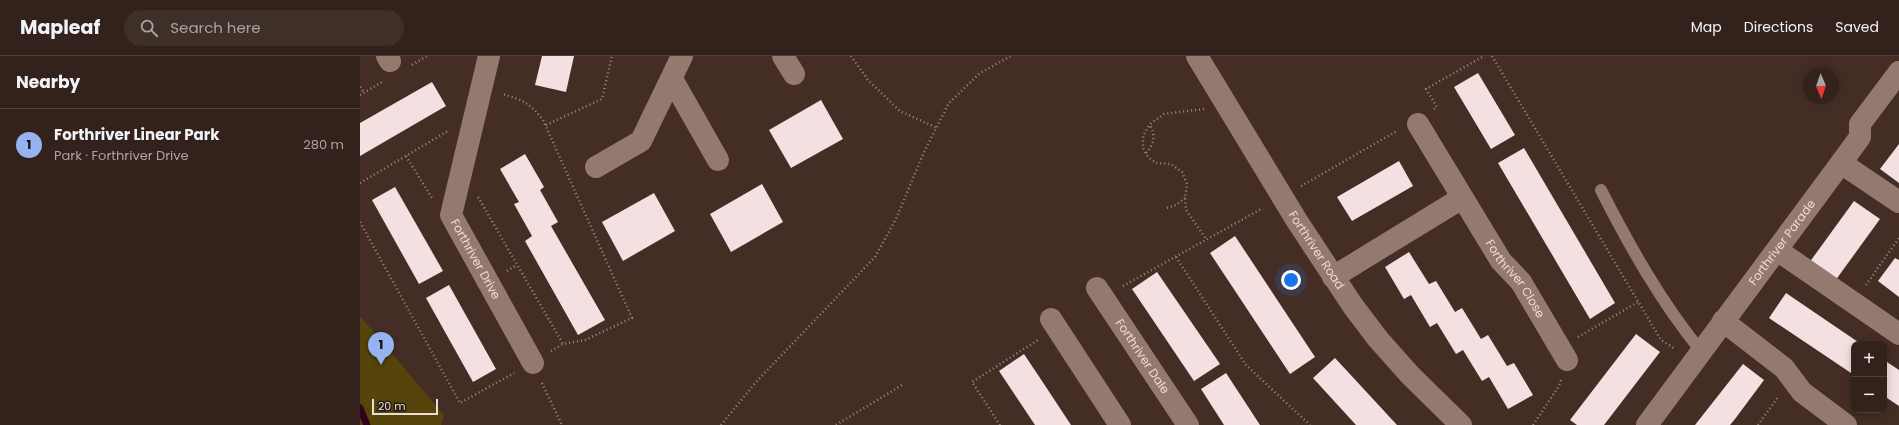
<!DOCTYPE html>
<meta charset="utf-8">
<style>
:root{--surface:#33221c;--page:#3e2f29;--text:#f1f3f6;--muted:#a9a4a3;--line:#4e3f3b;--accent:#95b2f1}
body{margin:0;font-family:Poppins,sans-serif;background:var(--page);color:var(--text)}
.controls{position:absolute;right:12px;bottom:12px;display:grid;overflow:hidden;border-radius:8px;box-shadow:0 2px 10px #0003}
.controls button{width:36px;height:36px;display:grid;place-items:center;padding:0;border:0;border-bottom:1px solid var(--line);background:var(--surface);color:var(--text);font:20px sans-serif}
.compass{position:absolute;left:1443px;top:12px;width:36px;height:36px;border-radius:50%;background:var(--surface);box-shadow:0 2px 10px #0003;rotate:178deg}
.scale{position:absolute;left:12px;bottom:10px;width:66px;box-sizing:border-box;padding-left:4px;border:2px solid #ebdcd6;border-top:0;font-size:11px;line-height:14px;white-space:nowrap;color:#ebdcd6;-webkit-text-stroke:3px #231915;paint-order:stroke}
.you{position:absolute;left:931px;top:224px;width:14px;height:14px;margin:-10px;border:3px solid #fff;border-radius:50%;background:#1a73e8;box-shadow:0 0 0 6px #1a73e833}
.badge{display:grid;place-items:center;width:26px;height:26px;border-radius:50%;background:var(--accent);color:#111;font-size:13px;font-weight:700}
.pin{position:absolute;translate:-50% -33px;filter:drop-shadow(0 1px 2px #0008)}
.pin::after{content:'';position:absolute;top:21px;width:14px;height:12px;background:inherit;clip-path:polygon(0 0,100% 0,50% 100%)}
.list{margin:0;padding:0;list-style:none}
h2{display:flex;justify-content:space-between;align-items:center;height:52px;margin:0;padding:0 16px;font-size:17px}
h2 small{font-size:13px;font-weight:400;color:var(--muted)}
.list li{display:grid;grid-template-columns:26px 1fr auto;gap:12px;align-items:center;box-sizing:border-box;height:72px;padding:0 16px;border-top:1px solid var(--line)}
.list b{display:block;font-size:15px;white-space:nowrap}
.list p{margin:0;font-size:13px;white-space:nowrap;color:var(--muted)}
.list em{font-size:13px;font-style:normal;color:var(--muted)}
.icon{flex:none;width:22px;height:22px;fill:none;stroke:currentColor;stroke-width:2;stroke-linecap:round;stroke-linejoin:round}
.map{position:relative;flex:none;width:1539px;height:369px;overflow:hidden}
header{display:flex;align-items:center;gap:24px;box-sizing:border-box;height:56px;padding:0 20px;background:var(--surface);border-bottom:1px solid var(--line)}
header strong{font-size:19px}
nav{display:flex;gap:22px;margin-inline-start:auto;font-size:14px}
.search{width:280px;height:36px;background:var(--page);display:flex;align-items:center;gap:10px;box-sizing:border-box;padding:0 14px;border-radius:22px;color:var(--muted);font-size:15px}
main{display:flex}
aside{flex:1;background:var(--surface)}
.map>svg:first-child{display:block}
.green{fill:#55450a}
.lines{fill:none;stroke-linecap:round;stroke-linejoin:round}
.stream{stroke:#33011d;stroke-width:7}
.building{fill:#f4e0e1}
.path{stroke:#9d8a83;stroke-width:2.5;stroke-dasharray:1 3;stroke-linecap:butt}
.lane{stroke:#94796f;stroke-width:12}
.street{stroke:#94796f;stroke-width:22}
.labels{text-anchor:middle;stroke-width:4;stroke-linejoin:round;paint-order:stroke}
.street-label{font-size:12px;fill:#ebdcd6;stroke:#231915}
</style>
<header>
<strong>Mapleaf</strong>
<div class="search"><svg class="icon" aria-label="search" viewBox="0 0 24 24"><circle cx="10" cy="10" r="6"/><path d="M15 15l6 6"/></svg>Search here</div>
<nav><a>Map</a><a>Directions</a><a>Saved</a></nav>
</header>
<main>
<aside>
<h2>Nearby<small></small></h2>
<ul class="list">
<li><span class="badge">1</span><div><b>Forthriver Linear Park</b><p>Park · Forthriver Drive</p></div><em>280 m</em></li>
</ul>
</aside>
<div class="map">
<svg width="1539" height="369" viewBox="0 0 1539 369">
<rect width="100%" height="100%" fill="#442d25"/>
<path class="green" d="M 0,260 L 84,359 L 81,369 L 0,369 Z"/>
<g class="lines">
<path class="stream" d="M 0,352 L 7,369"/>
</g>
<path class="building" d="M 182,0 L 214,0 L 206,36 L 175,29 Z
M 1118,17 L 1155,79 L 1131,93 L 1094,31 Z
M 72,26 L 86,50 L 0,100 L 0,67 Z
M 461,44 L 483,83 L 431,112 L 409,74 Z
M 1539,88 L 1539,127 L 1520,113 Z
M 1164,92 L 1255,247 L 1230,263 L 1138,107 Z
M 165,98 L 184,131 L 180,134 L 198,166 L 191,170 L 245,264 L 218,279 L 165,185 L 172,180 L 154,148 L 159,146 L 140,113 Z
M 1039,105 L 1053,130 L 992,165 L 977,141 Z
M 402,128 L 423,166 L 371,196 L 350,158 Z
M 35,131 L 83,215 L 59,228 L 12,144 Z
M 294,137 L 315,175 L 263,205 L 242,166 Z
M 1494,145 L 1520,163 L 1475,225 L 1449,207 Z
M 875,180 L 955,301 L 930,318 L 850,197 Z
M 1049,196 L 1069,228 L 1076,225 L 1095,256 L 1102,252 L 1121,283 L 1128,279 L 1147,310 L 1154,307 L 1173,339 L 1148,353 L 1129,321 L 1122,325 L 1103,294 L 1096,298 L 1077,267 L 1070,271 L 1051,239 L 1044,243 L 1025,211 Z
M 1535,202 L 1539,204 L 1539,241 L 1518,225 Z
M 797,216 L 860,308 L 834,325 L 772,233 Z
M 89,229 L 136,313 L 113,326 L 66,242 Z
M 1426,237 L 1501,288 L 1494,288 L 1494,319 L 1409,262 Z
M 1276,278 L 1300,296 L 1244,369 L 1217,369 L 1210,364 Z
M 664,298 L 684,328 L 711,369 L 675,369 L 639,315 Z
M 975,302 L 988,316 L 1037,369 L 996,369 L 953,322 Z
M 1524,304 L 1539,314 L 1539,350 L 1524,340 Z
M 1383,308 L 1404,324 L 1375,363 L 1370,369 L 1335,369 Z
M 866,317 L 885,346 L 900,369 L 864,369 L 841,333 Z"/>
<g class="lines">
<path class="path" d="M 491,0 L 508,24 L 540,55 L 577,72
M 1132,0 L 1301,284 L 1315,293
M 52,9 L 67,0
M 0,31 L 4,37
M 0,39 L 24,25
M 844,53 L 804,58 L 790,68 L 783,80 L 783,92 L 788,101 L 796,107 L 811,108 L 822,116 L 827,128 L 825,142 L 826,154 L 846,183
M 1074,53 L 1077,51 L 1066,33 L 1124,0
M 186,69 L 242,43 L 252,0
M 786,97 C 794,88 796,80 790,69
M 46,100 L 72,142
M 0,127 L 88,75
M 941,130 L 1037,75
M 118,141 L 203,288 L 225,284 L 272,262 L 183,64 C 170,47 163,44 142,38
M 807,152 L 816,149 L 825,142
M 0,166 L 100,347 L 154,317
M 816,201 L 886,309 L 950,369
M 147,215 L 157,209
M 1506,229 L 1539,182
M 763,230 L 903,152
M 1218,281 L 1278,246
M 191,295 L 203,288
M 182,327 L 202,369
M 361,369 L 396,326 L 515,201 L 536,163 L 564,96 L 589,47 L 620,17 L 651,0
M 476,369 L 542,329
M 640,369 L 612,326 L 678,284
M 1173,369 L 1199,330 L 1201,324
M 1398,369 L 1418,341"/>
<path class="lane" d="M 1241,134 C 1270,191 1301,246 1341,295"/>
<g class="street">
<path d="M 27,0 L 30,5"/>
<path id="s1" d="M 129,0 L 91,159 L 173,307"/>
<path d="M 423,0 L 434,18"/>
<path id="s2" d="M 837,0 L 937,165 L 993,250 L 1018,283 L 1050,319 L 1101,369"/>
<path d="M 312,23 L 358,104"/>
<path id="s3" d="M 1058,68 L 1141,205 L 1161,226 L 1207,304"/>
<path d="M 1481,107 L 1539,146"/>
<path d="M 236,111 L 281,85 L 322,0"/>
<path d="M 1417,194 L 1539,278"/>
<path d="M 973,221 L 1102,142"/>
<path id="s4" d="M 737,232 L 828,369"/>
<path d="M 691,263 L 760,369"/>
<path d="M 1363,265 L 1424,312 L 1442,336 L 1486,369"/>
<path id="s5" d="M 1287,369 L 1481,107 L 1500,81 L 1500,68 L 1539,16"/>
</g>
</g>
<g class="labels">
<g class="street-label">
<text dy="4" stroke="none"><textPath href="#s5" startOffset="227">Forthriver Parade</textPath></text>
<text dy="4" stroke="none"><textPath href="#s2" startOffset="228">Forthriver Road</textPath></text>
<text dy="4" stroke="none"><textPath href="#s1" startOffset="214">Forthriver Drive</textPath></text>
<text dy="4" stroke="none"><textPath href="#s3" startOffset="183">Forthriver Close</textPath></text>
<text dy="4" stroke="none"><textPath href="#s4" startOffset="82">Forthriver Dale</textPath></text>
</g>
</g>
</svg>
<div class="controls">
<button>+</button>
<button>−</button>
</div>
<svg class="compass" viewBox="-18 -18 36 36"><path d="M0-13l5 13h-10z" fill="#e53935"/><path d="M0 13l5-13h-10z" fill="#a9a4a3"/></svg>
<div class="scale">20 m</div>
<div class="you"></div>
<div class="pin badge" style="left:21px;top:309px">1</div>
</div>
</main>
